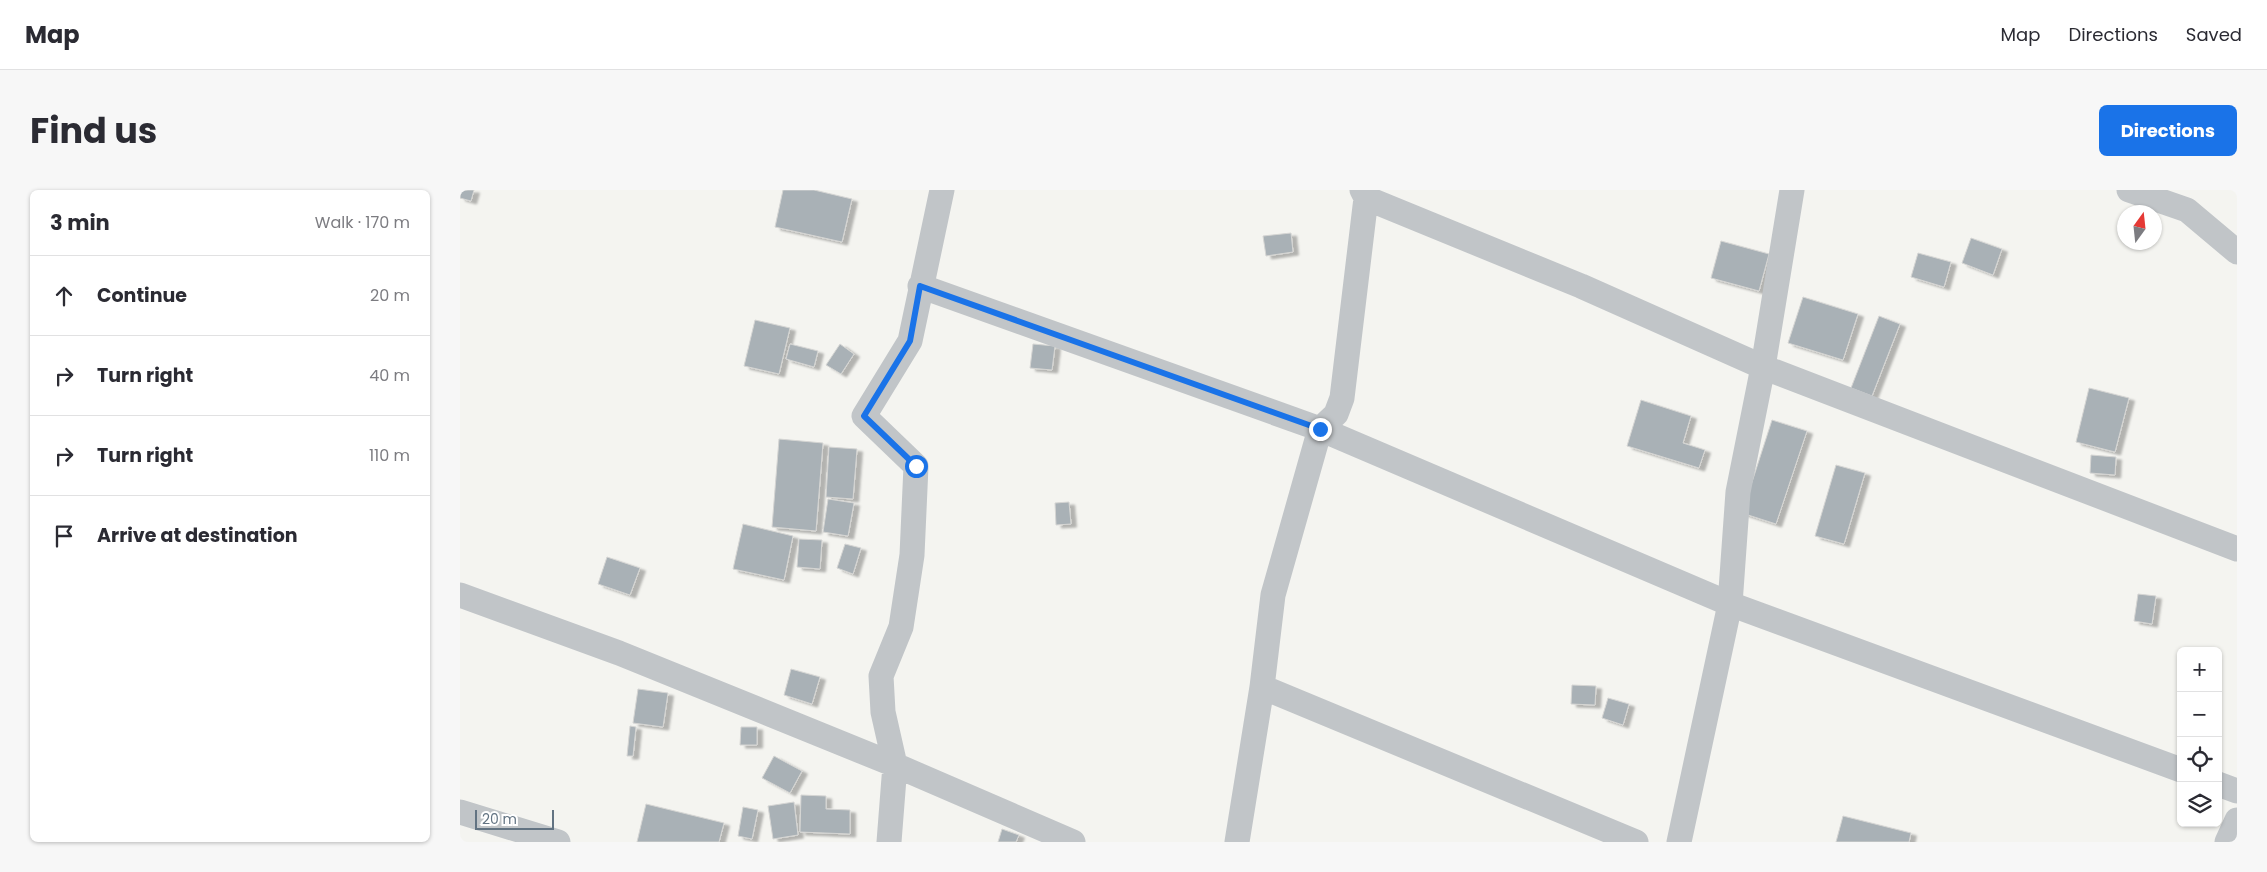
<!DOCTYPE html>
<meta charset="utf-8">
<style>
:root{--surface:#fff;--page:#f7f7f7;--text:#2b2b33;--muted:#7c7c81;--line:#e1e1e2;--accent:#1a73e8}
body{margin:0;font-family:Poppins,sans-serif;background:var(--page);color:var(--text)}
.controls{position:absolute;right:15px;bottom:15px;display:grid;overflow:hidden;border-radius:8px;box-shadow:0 1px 4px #0004}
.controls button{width:45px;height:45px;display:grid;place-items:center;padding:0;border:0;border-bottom:1px solid var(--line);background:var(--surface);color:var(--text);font:25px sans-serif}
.compass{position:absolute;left:1657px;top:15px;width:45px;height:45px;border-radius:50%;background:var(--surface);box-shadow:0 1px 4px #0004;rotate:15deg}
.scale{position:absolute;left:15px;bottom:12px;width:79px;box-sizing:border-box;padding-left:5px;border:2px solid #627382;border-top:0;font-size:14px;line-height:18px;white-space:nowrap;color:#627382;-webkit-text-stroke:4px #fff;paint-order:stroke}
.stop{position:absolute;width:15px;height:15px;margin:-11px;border:4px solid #1a73e8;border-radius:50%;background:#fff}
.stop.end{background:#1a73e8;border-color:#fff;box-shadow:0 1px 5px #0008}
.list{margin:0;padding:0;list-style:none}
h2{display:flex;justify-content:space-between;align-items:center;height:65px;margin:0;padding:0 20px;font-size:21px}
h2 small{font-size:16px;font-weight:400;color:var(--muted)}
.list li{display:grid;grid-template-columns:32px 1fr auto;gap:15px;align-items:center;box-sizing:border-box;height:80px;padding:0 20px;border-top:1px solid var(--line)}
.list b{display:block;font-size:19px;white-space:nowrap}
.list em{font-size:16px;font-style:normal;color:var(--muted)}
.icon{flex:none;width:28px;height:28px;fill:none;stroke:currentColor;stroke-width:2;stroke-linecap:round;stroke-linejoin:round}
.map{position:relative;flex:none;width:1777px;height:652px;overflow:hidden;border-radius:8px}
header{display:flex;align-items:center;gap:30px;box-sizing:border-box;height:70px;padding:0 25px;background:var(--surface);border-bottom:1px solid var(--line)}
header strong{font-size:24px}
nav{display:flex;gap:28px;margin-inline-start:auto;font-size:18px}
.intro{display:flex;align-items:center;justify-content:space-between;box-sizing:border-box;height:120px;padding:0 30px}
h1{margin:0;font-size:35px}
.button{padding:12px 22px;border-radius:8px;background:var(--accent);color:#fff;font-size:18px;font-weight:700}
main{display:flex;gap:30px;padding:0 30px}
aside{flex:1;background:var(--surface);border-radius:8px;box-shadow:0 1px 4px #0004}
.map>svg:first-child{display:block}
.building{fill:#a9b1b6;stroke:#d5d5d3;filter:url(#shadow)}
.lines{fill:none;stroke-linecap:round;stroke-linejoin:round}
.street{stroke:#c1c5c8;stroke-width:25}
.route{stroke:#1a73e8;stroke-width:6}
</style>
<header>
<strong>Map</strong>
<nav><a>Map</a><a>Directions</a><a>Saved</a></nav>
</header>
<div class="intro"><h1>Find us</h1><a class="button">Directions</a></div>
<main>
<aside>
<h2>3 min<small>Walk · 170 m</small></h2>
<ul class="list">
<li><svg class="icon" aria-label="ahead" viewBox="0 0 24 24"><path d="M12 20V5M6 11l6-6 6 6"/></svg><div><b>Continue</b></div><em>20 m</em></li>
<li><svg class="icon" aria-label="right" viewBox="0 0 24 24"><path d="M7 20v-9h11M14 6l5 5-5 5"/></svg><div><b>Turn right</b></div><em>40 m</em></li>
<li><svg class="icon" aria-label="right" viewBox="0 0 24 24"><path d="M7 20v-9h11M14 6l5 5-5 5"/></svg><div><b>Turn right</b></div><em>110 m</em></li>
<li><svg class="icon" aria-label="arrive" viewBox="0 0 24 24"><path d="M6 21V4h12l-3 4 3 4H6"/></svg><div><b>Arrive at destination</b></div></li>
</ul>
</aside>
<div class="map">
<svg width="1777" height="652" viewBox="0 0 1777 652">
<defs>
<filter id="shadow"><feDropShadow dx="5.5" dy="3" stdDeviation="1" flood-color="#0004"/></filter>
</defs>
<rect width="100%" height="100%" fill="#f4f4f0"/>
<path class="building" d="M 0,0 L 14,0 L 11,11 L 0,8 Z
M 323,0 L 354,0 L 392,9 L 382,52 L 315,37 Z
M 831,43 L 833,62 L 806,66 L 803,46 Z
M 1511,48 L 1542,59 L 1533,85 L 1502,73 Z
M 1261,51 L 1309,64 L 1299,101 L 1251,88 Z
M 1458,63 L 1491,72 L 1484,97 L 1451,87 Z
M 1343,107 L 1398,124 L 1383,170 L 1328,153 Z
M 1419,126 L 1440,134 L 1412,206 L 1391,198 Z
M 295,130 L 330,138 L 319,184 L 284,176 Z
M 330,154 L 358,161 L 354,177 L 326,169 Z
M 380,154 L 394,164 L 381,184 L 366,175 Z
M 573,154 L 595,156 L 592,180 L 570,178 Z
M 1629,198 L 1669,208 L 1655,262 L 1616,252 Z
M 1181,210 L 1231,226 L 1223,253 L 1245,260 L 1239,278 L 1167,256 Z
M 1312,230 L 1347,241 L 1316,334 L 1282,323 Z
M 319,249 L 363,253 L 356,341 L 312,337 Z
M 369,257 L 397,259 L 393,309 L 366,307 Z
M 1631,265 L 1656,267 L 1655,285 L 1630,283 Z
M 1376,275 L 1405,283 L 1384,354 L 1355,346 Z
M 368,309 L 394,313 L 388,346 L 363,342 Z
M 609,312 L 611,334 L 596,335 L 595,313 Z
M 283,334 L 333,346 L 324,390 L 273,379 Z
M 339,349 L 362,350 L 360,379 L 337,377 Z
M 385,354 L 401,358 L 393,384 L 377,378 Z
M 147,367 L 180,378 L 170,405 L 138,394 Z
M 1678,404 L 1696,406 L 1692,434 L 1674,431 Z
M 331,479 L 360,487 L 352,514 L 324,505 Z
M 1112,495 L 1136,496 L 1135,515 L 1111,514 Z
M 178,499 L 208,503 L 203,537 L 173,533 Z
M 1148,508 L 1169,514 L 1163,535 L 1142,528 Z
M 170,536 L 176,537 L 173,566 L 167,566 Z
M 281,537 L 297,537 L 297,555 L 280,555 Z
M 314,566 L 342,581 L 330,603 L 302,588 Z
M 341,605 L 366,606 L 366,619 L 390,620 L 390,644 L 340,642 Z
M 334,612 L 338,645 L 313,649 L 308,616 Z
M 186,614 L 264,633 L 259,652 L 177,652 Z
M 283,617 L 298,620 L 292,649 L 278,646 Z
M 1383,626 L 1451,643 L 1449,652 L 1376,652 Z
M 542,639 L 559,645 L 556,652 L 538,652 Z"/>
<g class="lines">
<path class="street" d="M 1669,0 L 1727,20 L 1777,62
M 906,8 L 1121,96 L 1303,177 L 1777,359
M 460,96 L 860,239 L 1270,414 L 1721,580
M 0,405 L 159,463 L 435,575 L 613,652
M 802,497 L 1176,652
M 1758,594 L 1777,601
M 0,622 L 98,652
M 429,652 L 435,575 L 423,522 L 421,486 L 441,437 L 452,365 L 456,276 L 404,226 L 450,151 L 482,0
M 777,652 L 802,497 L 813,405 L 860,239 L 876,224 L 882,208 L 906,8 L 902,0
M 1219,652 L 1270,414 L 1278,302 L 1303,177 L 1332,0
M 1767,652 L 1777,630"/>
</g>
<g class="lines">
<path class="route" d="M 456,276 L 404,226 L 450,151 L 460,96 L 860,239"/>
</g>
</svg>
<div class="controls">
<button>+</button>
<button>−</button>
<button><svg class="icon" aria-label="locate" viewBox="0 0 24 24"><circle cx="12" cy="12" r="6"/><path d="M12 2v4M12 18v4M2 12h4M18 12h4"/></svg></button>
<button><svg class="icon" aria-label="layers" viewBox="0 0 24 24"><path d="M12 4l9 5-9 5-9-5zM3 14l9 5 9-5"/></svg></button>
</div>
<svg class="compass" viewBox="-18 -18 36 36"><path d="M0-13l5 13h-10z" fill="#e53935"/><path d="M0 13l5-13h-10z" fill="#7c7c81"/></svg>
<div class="scale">20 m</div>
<div class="stop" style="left:456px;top:276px"></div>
<div class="stop end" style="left:860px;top:239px"></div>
</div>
</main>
